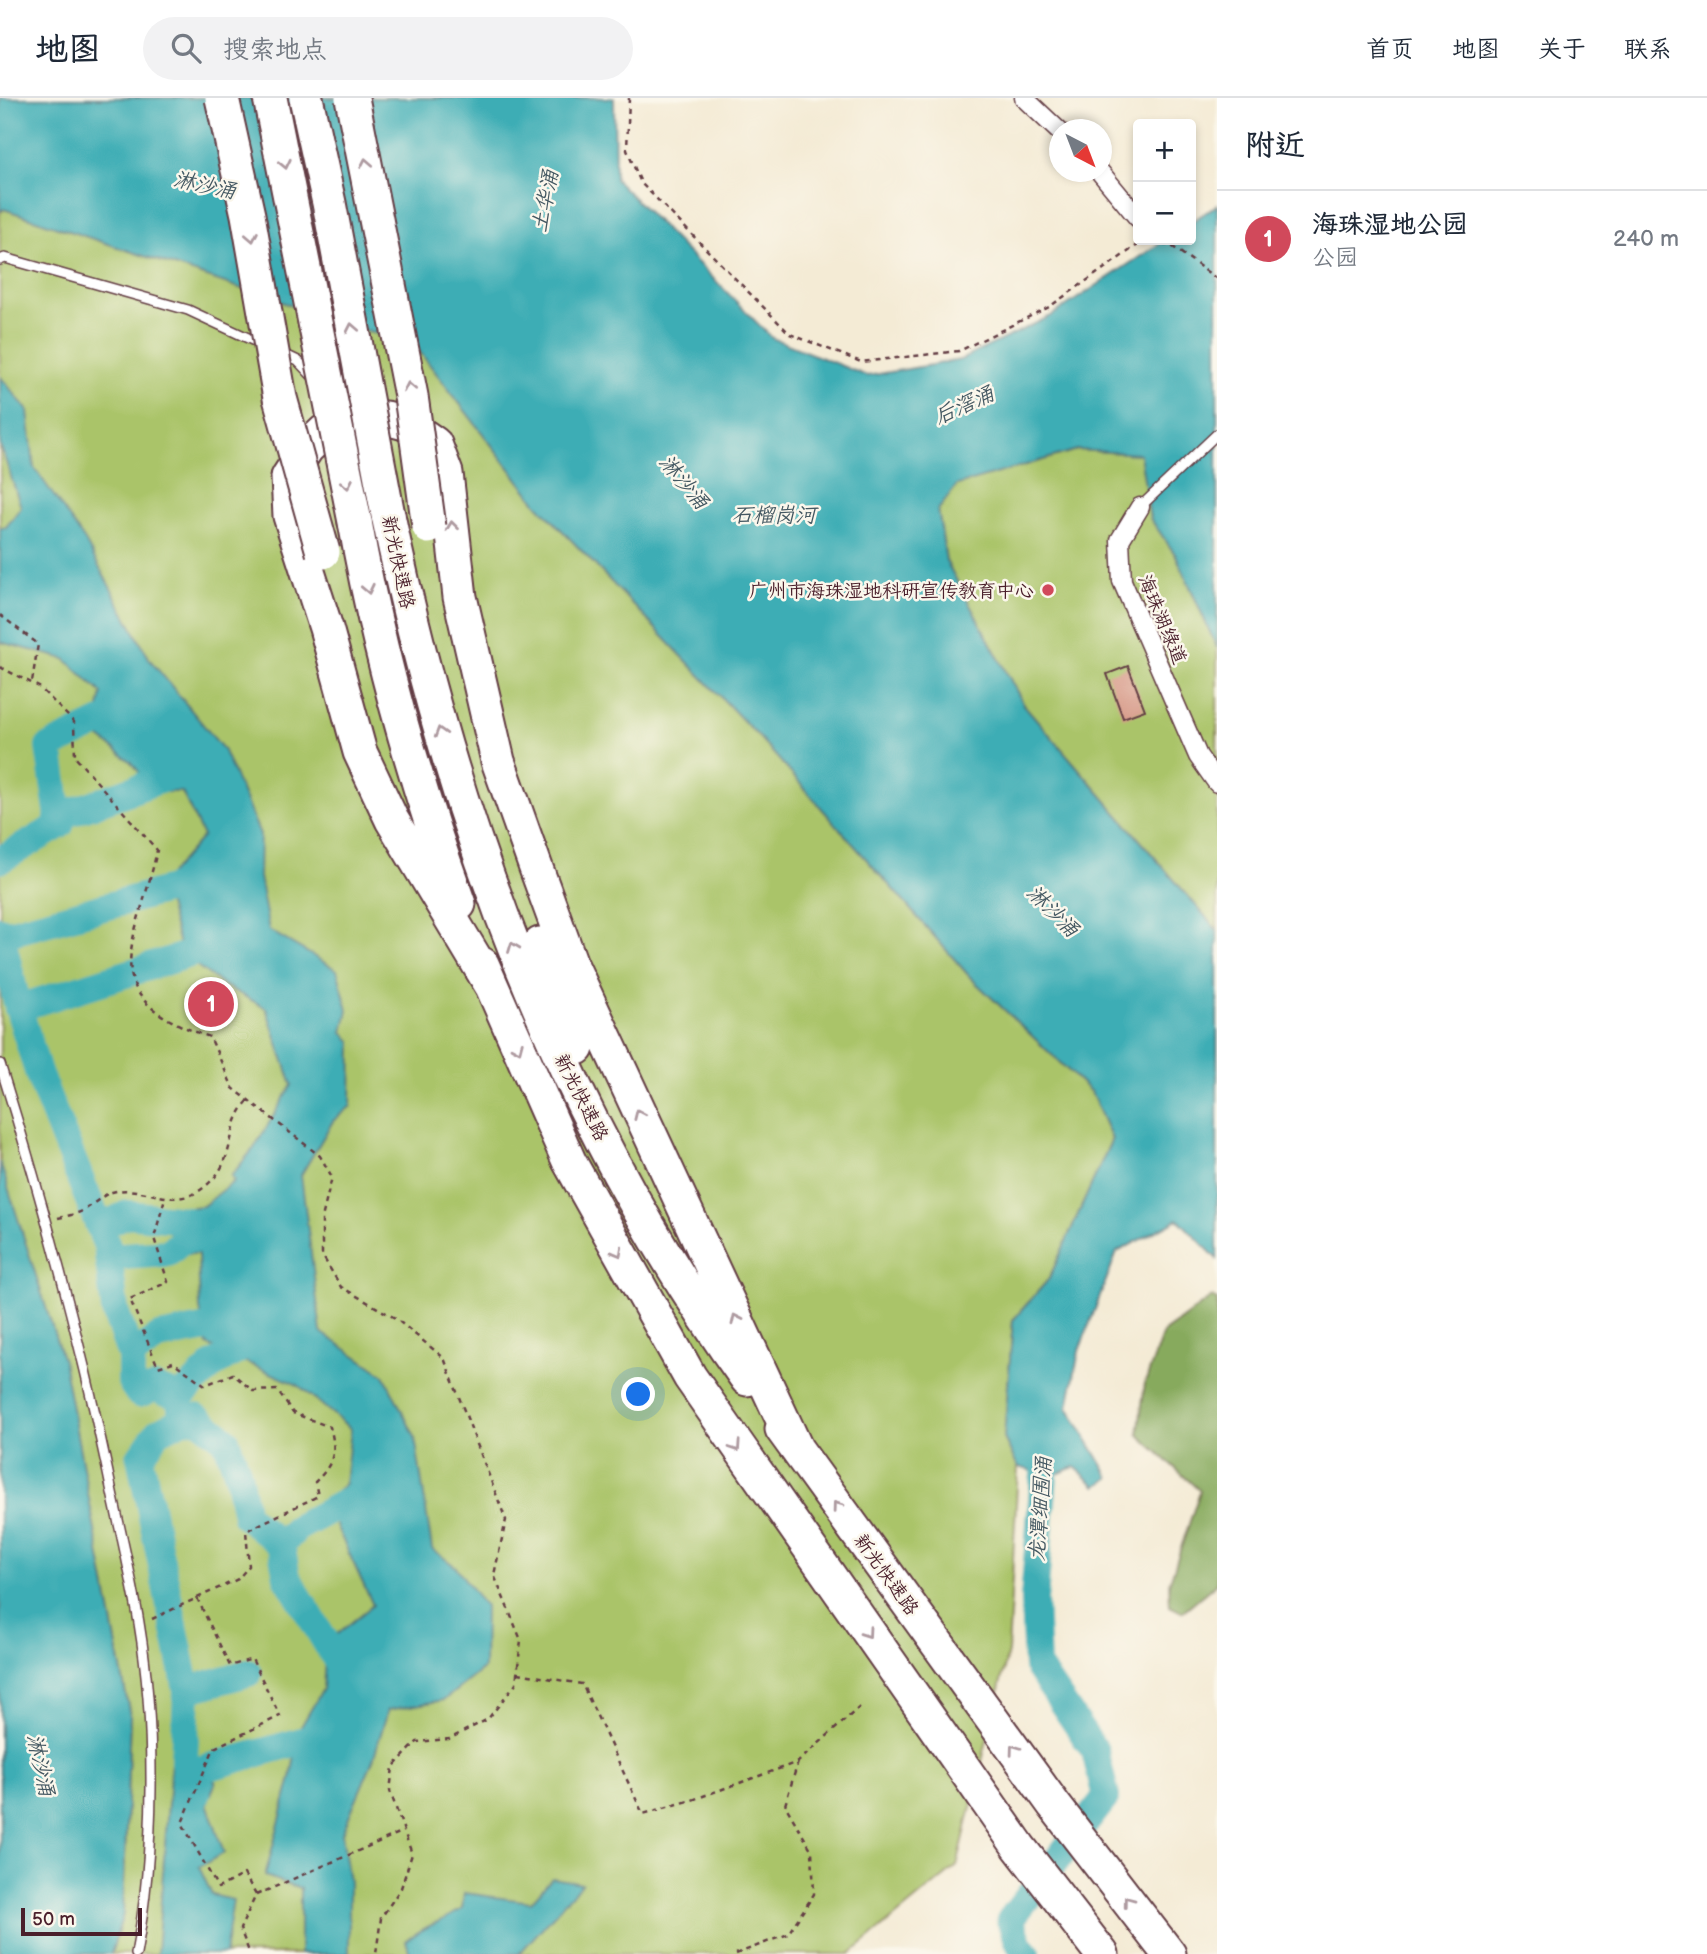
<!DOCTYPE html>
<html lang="zh">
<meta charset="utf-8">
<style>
:root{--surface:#fff;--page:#f2f2f3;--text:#1f2937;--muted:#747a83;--line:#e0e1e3;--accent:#d1495b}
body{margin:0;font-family:"Balsamiq Sans","LXGW WenKai TC",sans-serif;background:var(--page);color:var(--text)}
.controls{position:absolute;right:21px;top:21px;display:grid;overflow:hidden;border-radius:7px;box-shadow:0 4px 10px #0003}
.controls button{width:63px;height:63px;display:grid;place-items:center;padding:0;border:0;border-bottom:2px solid var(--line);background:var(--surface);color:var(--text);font:35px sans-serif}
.compass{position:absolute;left:1049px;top:21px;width:63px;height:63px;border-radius:50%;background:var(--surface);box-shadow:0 4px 10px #0003;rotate:138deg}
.scale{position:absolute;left:21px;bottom:18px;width:121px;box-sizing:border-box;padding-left:7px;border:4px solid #4a1f2b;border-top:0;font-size:19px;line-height:24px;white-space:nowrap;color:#4a1f2b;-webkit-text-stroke:5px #fbf7ec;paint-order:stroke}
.you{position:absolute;left:639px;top:1297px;width:24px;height:24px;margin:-18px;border:5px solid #fff;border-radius:50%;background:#1a73e8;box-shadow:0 0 0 10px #1a73e833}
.badge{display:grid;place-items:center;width:46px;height:46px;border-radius:50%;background:var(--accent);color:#fff;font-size:23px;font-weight:700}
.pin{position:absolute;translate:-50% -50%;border:4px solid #fff;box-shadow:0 2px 7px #0006}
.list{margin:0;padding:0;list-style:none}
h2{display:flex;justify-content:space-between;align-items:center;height:91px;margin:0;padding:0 28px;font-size:30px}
h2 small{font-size:23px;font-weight:400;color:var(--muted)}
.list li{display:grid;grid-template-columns:46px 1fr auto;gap:21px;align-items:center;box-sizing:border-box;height:98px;padding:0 28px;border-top:2px solid var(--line)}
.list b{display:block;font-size:26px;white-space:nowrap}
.list p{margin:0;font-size:23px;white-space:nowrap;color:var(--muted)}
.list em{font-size:23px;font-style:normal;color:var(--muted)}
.icon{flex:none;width:38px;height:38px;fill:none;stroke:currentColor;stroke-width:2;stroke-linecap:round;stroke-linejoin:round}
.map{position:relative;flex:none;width:1217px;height:1856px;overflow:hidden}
header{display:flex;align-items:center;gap:42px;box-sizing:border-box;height:98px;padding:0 35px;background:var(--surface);border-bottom:2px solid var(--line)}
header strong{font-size:33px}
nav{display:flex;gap:38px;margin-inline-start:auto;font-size:24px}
.search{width:490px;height:63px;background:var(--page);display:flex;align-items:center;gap:18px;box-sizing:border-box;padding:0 24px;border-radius:38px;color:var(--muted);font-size:26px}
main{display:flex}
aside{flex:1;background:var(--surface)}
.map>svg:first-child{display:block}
.green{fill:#aac469;stroke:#7a724a;stroke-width:2}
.forest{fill:#87aa5d;stroke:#686444;stroke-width:2}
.water{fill:#3cadb5;stroke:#436670;stroke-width:2}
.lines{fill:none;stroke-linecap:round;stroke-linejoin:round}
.river{stroke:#3cadb5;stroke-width:28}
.building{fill:#d79a88}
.lane-casing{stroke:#643e44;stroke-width:12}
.street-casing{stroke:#643e44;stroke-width:21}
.highway-casing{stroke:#643e44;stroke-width:37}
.path{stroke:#643e44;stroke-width:2.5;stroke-dasharray:5 5;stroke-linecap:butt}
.lane{stroke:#fff;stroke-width:9}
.street{stroke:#fff;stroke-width:18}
.highway{stroke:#fff;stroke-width:33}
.highway-bridge-casing{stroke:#643e44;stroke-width:37;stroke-linecap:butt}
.highway-bridge{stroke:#fff;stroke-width:33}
.oneway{stroke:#ae9aa0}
.poi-dot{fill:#d1495b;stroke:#fbf7ec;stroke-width:2.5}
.labels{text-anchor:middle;stroke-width:5;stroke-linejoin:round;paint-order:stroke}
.street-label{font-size:19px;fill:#4a1f2b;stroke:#fbf7ec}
.poi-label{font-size:19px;fill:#4a1f2b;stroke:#fbf7ec;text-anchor:end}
.water-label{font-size:21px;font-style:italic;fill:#445862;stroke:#fbf7ec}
</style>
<header>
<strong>地图</strong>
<div class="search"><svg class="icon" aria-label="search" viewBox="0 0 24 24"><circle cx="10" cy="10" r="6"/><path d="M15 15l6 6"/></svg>搜索地点</div>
<nav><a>首页</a><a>地图</a><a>关于</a><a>联系</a></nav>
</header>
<main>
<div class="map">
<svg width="1217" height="1856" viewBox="0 0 1217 1856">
<rect width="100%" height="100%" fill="#fbf7ec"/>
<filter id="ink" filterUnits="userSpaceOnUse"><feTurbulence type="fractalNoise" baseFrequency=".0143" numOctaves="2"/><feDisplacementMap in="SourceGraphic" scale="14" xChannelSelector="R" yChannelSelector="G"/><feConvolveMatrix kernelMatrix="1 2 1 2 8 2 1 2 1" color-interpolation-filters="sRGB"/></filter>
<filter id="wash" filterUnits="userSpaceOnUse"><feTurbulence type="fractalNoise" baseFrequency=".00686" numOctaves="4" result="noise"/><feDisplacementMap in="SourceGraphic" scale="28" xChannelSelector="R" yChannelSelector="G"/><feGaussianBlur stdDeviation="1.57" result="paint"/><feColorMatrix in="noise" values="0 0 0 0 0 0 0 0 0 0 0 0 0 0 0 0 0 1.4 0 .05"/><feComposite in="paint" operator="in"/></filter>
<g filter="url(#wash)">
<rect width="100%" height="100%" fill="#f4ebd5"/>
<path class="green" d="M 4,111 L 416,249 L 538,407 L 760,640 L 971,880 L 1091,994 L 1112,1041 L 1049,1181 L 1013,1222 L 1004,1340 L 1018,1369 L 1008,1554 L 957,1768 L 850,1856 L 111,1856 L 123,1816 L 130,1618 L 74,1323 L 0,1075 L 0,115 Z
M 1077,352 L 1141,356 L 1150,420 L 1177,459 L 1217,550 L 1217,832 L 1024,607 L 946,463 L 938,412 L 957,387 Z"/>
<path class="forest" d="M 1212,1199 L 1217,1202 L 1217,1485 L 1182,1514 L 1170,1508 L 1169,1486 L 1200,1393 L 1138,1336 L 1145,1285 L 1163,1235 Z"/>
<path class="water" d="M 0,0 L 614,0 L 615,81 L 772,240 L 867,278 L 960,262 L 1051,218 L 1165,142 L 1191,142 L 1191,124 L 1217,107 L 1217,550 L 1177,459 L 1150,420 L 1140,356 L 1077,352 L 957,387 L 938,412 L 946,463 L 1024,607 L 1217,832 L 1217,1161 L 1178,1121 L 1117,1154 L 1079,1253 L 1068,1309 L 1110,1380 L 1096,1388 L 1075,1369 L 1052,1378 L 1018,1369 L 1004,1340 L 1013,1222 L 1049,1181 L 1112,1041 L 1091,994 L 971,880 L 760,640 L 538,407 L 416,249 L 4,111 L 0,113 Z
M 0,278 L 28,313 L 34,369 L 85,443 L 150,562 L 223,651 L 260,736 L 259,779 L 269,832 L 337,872 L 348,912 L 343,934 L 352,944 L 351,1008 L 333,1023 L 301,1077 L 321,1234 L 384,1277 L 415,1339 L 432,1451 L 456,1469 L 485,1509 L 484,1570 L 444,1602 L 388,1612 L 373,1662 L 342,1735 L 349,1784 L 349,1856 L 300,1856 L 300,1790 L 265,1778 L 291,1680 L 299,1632 L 323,1591 L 326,1545 L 373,1507 L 326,1406 L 345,1385 L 351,1331 L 298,1287 L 207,1247 L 200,1211 L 198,1156 L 176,1156 L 163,1112 L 203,1108 L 234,1083 L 231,1078 L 254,1050 L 292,987 L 266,910 L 223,887 L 182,857 L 162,785 L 203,738 L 182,694 L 155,694 L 131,664 L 94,635 L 102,595 L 65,561 L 0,544 L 0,430 L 6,429 L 21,409 L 0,346 Z
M 0,1064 L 63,1263 L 130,1618 L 123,1816 L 111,1856 L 0,1856 Z
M 172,1651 L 216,1684 L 207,1705 L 224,1755 L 199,1769 L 212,1797 L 233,1802 L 225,1856 L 157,1856 Z
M 552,1780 L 582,1785 L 519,1856 L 410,1856 L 406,1843 C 423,1828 442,1824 462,1811 L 464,1795 L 531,1804 Z"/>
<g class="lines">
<path class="river" d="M 58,719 L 173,677
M 0,762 L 60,727 L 49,649 L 113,618
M 0,832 L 17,905 L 39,977 L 107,1148 L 115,1213 L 131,1258 L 131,1284 L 139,1296 L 155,1290 L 180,1299 L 182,1322 L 158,1334 L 140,1359 L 187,1592 L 184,1664 L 197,1696
M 1,837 L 178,789
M 18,910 L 193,855
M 100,1129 L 127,1116 L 185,1122
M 108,1159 L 168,1155 L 202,1126
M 131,1258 L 159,1239 L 229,1226
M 180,1299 L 213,1267 L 250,1245
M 182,1322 L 197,1319 L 226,1342 L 238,1376 L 246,1418 L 281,1447 L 287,1479 L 340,1568
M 281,1447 L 297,1430 L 347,1403
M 187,1592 L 248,1575
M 188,1675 L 316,1639
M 1027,1856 L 1020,1847 L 1010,1822 L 1106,1699 L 1095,1653 L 1037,1568 L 1034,1502 L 1047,1339"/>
</g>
<g id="blocks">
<path class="building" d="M 1128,568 L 1145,612 L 1123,620 L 1107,576 Z"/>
</g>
</g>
<g filter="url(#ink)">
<use href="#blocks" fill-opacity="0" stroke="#643e44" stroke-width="2"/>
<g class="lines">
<defs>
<path id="lane" d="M 0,162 L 5,160 L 188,212 L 263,247
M 279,254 L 298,263 L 315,281
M 1140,409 L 1217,336
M 0,966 C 42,1101 79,1236 108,1375 C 118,1425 131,1474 139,1525 C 156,1627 155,1755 136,1856"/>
<path id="street" d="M 1024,0 L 1060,34
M 1100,74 L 1138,120
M 1140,409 L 1120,442 L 1122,483 L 1198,658 L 1217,685"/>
<path id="highway" d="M 388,417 C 453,730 560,1019 747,1281
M 355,424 C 378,554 414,681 459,806
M 540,846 L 577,950
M 482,866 L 569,1063 L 690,1279 L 1019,1749 L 1102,1856
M 491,887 L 392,722 L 360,654 L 326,530 L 290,418 L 288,379 L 307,350 L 325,333 L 354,323 L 386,320 L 405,325 L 435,346 L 446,375 L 460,499 L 498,663 L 536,770 L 571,866 L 796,1350
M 782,1331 L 1054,1707 L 1169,1856"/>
</defs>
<use href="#lane" class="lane-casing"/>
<use href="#street" class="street-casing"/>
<use href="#highway" class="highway-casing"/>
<path class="path" d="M 629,0 L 627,52 L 641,85 L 790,236 L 861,264 L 959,253 L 1049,209 L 1145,142 L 1173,149 L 1217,181
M 0,517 L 38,546 L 32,584
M 0,569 L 39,589 L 74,624 L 75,659 L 157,752 C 138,845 87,898 210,939 L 233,990 L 320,1058 L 332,1079 L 322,1120 L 322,1157 L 341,1189 L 395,1220 L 444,1260 L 506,1422 L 494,1477 L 521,1542 L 516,1585 L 488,1621 L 449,1641 L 417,1644 L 393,1669 L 390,1693 L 412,1756 L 401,1790 L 381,1820 L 376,1856
M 58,1120 C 67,1118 77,1116 84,1112 C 93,1107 102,1097 112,1094 C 148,1084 177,1121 214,1080 C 236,1055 226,1027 248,1003
M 197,1500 L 230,1568 L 252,1561 L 280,1618 L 214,1650 L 182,1725 L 218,1790 L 244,1776 L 256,1797 L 240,1831 L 250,1856
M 152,1521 L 238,1481 L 249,1468 L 246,1433 L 318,1398 L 315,1384 C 334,1366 337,1353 330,1329 L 293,1315 L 277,1292 L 253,1293 L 233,1276 L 205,1287 L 173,1264 L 158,1269 L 130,1201 L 168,1184 L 154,1140 L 165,1100
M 518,1575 L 582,1586 L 643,1716 L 692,1702 L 798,1664 L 863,1606
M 256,1797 L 404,1733
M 736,1856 L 788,1836 L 814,1796 L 812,1753 L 785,1707 L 798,1664"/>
<use href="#lane" class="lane"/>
<use href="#street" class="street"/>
<use href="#highway" class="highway"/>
<defs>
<path id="highway-bridge" d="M 222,0 L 248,117 L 280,300 L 323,454
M 270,0 L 355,424
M 306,0 L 329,105 L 388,417
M 352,0 L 411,298 L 429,429"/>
</defs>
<use href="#highway-bridge" class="highway-bridge-casing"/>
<use href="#highway-bridge" class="highway-bridge"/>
</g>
<defs><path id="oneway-chevron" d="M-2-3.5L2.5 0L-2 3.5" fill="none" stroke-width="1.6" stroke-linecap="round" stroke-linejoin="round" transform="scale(1.75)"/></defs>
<g class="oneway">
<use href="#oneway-chevron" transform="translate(366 65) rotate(-101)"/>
<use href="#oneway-chevron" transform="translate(285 66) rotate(78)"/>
<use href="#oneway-chevron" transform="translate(252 139) rotate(79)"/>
<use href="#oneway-chevron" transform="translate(352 230) rotate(-101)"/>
<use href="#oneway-chevron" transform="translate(409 289) rotate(-101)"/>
<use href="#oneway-chevron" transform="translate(347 386) rotate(79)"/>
<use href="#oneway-chevron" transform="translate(452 428) rotate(-97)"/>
<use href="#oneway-chevron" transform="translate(368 491) rotate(78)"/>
<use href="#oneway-chevron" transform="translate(440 634) rotate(-107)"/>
<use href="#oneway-chevron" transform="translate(513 849) rotate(-111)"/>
<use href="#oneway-chevron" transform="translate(518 950) rotate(67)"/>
<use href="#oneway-chevron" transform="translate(639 1016) rotate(-114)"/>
<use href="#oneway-chevron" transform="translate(618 1154) rotate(61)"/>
<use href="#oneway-chevron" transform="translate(736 1221) rotate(-115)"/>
<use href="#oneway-chevron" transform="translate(736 1349) rotate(56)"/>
<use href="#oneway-chevron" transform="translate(837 1408) rotate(-126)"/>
<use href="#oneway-chevron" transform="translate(867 1535) rotate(55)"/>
<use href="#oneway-chevron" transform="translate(1014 1651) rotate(-126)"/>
<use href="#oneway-chevron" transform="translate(1128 1803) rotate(-127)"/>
</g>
</g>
<circle class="poi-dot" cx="1048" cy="492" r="7"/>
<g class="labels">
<g class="street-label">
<text transform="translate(399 464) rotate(78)" y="7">新光快速路</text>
<text transform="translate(1163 521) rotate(67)" y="7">海珠湖绿道</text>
<text transform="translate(582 999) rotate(63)" y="7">新光快速路</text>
<text transform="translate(887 1476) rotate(54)" y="7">新光快速路</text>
</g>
<g class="poi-label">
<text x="1034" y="499">广州市海珠湿地科研宣传教育中心</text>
</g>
<g class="water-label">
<text transform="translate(205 87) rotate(12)" y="7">淋沙涌</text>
<text transform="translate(545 103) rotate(-79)" y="7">土华涌</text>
<text transform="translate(964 307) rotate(-24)" y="7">后滘涌</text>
<text transform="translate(684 384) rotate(50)" y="7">淋沙涌</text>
<text x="774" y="424">石榴岗河</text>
<text transform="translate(1053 813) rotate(45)" y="7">淋沙涌</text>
<text transform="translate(1040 1411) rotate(-86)" y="7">龙潭细围涌</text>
<text transform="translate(41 1667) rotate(78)" y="7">淋沙涌</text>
</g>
</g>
</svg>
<div class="controls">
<button>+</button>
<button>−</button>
</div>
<svg class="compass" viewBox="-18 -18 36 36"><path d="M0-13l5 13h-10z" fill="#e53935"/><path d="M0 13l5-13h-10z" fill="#747a83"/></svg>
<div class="scale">50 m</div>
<div class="you"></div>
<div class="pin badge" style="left:211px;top:906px">1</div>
</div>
<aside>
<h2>附近<small></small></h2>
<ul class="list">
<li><span class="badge">1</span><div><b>海珠湿地公园</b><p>公园</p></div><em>240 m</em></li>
</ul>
</aside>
</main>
